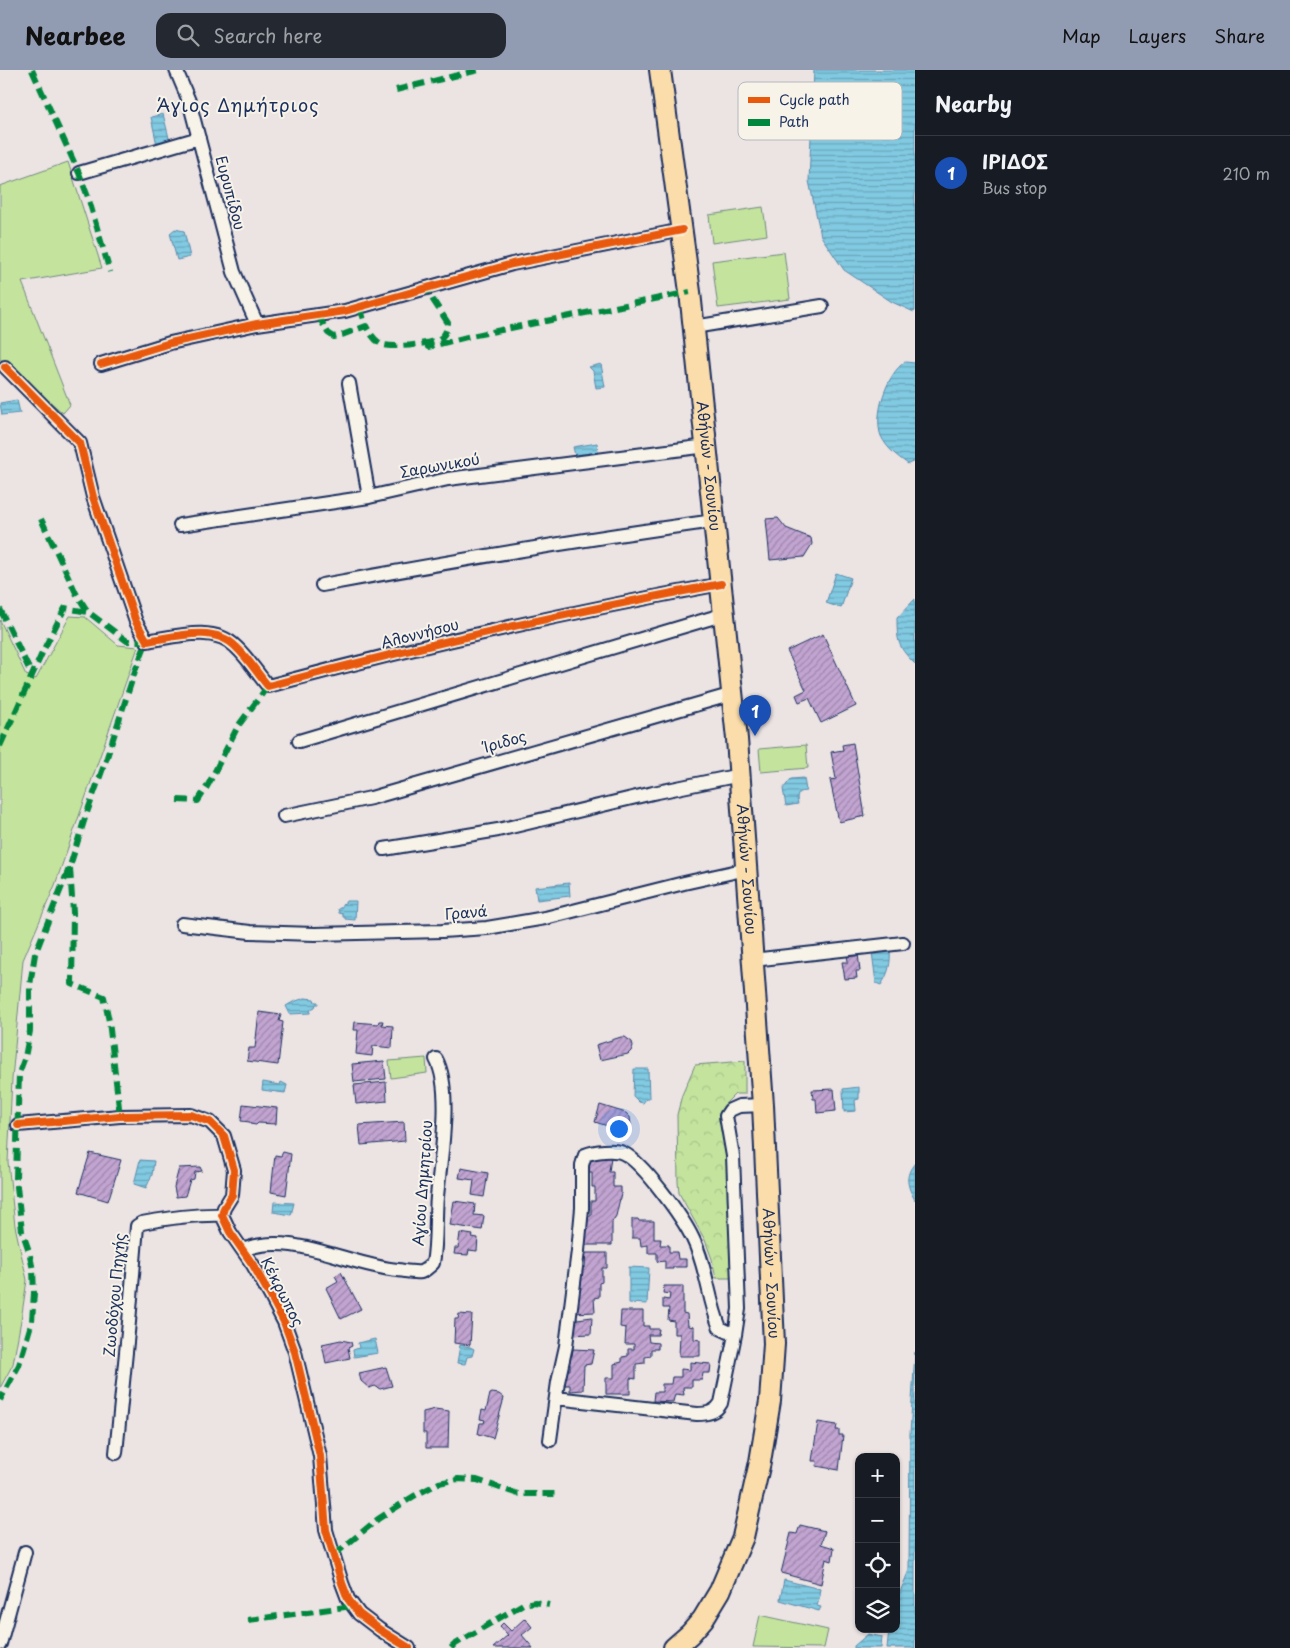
<!DOCTYPE html>
<meta charset="utf-8">
<style>
:root{--surface:#171b24;--page:#242831;--text:#f1f3f6;--muted:#9ea1a6;--line:#363941;--accent:#919bb2}
body{margin:0;font-family:"Playpen Sans",sans-serif;background:var(--page);color:var(--text)}
.controls{position:absolute;right:15px;bottom:15px;display:grid;overflow:hidden;border-radius:10px;box-shadow:0 1px 4px #0004}
.controls button{width:45px;height:45px;display:grid;place-items:center;padding:0;border:0;border-bottom:1px solid var(--line);background:var(--surface);color:var(--text);font:25px sans-serif}
.you{position:absolute;left:618px;top:1058px;width:18px;height:18px;margin:-12px;border:4px solid #fff;border-radius:50%;background:#1a73e8;box-shadow:0 0 0 8px #1a73e833}
.badge{display:grid;place-items:center;width:32px;height:32px;border-radius:50%;background:var(--accent);color:#fff;font-size:16px;font-weight:700}
.pin{position:absolute;translate:-50% -41px;filter:drop-shadow(0 1px 2px #0008)}
.pin::after{content:'';position:absolute;top:26px;width:18px;height:15px;background:inherit;clip-path:polygon(0 0,100% 0,50% 100%)}
.list{margin:0;padding:0;list-style:none}
h2{display:flex;justify-content:space-between;align-items:center;height:65px;margin:0;padding:0 20px;font-size:21px}
h2 small{font-size:16px;font-weight:400;color:var(--muted)}
.list li{display:grid;grid-template-columns:32px 1fr auto;gap:15px;align-items:center;box-sizing:border-box;height:75px;padding:0 20px;border-top:1px solid var(--line)}
.list b{display:block;font-size:19px;white-space:nowrap}
.list p{margin:0;font-size:16px;white-space:nowrap;color:var(--muted)}
.list em{font-size:16px;font-style:normal;color:var(--muted)}
.icon{flex:none;width:28px;height:28px;fill:none;stroke:currentColor;stroke-width:2;stroke-linecap:round;stroke-linejoin:round}
.map{position:relative;flex:none;width:915px;height:1578px;overflow:hidden}
header{display:flex;align-items:center;gap:30px;box-sizing:border-box;height:70px;padding:0 25px;background:var(--accent);color:#111}
header strong{font-size:24px}
nav{display:flex;gap:28px;margin-inline-start:auto;font-size:18px}
.search{width:350px;height:45px;background:var(--page);display:flex;align-items:center;gap:12px;box-sizing:border-box;padding:0 18px;border-radius:15px;color:var(--muted);font-size:19px}
main{display:flex}
aside{flex:1;background:var(--surface)}
.map>svg:first-child{display:block}
.grass{fill:#c4e49d;stroke:#708a7e}
.forest{fill:url(#forest-crowns);stroke:#708a7e}
.water{fill:url(#water-rules);stroke:#588cad}
.building{fill:url(#building-hatch);stroke:#1b2f5e}
.lines{fill:none;stroke-linecap:round;stroke-linejoin:round}
.street-casing{stroke:#1b2f5e;stroke-width:16}
.primary-casing{stroke:#1b2f5e;stroke-width:24}
.street{stroke:#f7f3e8;stroke-width:12}
.primary{stroke:#fbddab;stroke-width:20}
.quiet{stroke:#00873e;stroke-width:6;stroke-dasharray:12 6;stroke-linecap:butt}
.cycleway-casing{stroke:#f7f3e8;stroke-width:11}
.cycleway{stroke:#e8590c;stroke-width:8}
.labels{text-anchor:middle;stroke-width:4;stroke-linejoin:round;paint-order:stroke}
.street-label{font-size:15px;fill:#1b2f5e;stroke:#f7f3e8}
.quarter-label{font-size:18px;letter-spacing:1px;fill:#1b2f5e;stroke:#f7f3e8}
.key{fill:#f7f3e8;stroke:#b5b8bf;stroke-width:1}
.key-label{font-size:14px;fill:#1b2f5e}
</style>
<header>
<strong>Nearbee</strong>
<div class="search"><svg class="icon" aria-label="search" viewBox="0 0 24 24"><circle cx="10" cy="10" r="6"/><path d="M15 15l6 6"/></svg>Search here</div>
<nav><a>Map</a><a>Layers</a><a>Share</a></nav>
</header>
<main>
<div class="map">
<svg width="915" height="1578" viewBox="0 0 915 1578">
<defs>
<pattern id="forest-crowns" width="20" height="18" patternUnits="userSpaceOnUse" patternTransform="scale(1.25)"><rect width="20" height="18" fill="#c4e49d"/><path d="M2 6a3 3 0 1 1 6 0M12 15a3 3 0 1 1 6 0" fill="none" stroke="#a8c48a"/></pattern>
<pattern id="water-rules" width="6" height="5" patternUnits="userSpaceOnUse" patternTransform="scale(1.25)"><rect width="6" height="5" fill="#81cae1"/><path d="M0 2.5h6" fill="none" stroke="#69a4ba"/></pattern>
<pattern id="building-hatch" width="6" height="6" patternUnits="userSpaceOnUse" patternTransform="scale(1.25)"><rect width="6" height="6" fill="#c2a4d1"/><path d="M-1 1l2-2M0 6l6-6M5 7l2-2" fill="none" stroke="#9d86ad"/></pattern>
</defs>
<rect width="100%" height="100%" fill="#ece3e3"/>
<filter id="ink" filterUnits="userSpaceOnUse"><feTurbulence type="fractalNoise" baseFrequency=".02" numOctaves="2"/><feDisplacementMap in="SourceGraphic" scale="10" xChannelSelector="R" yChannelSelector="G"/><feConvolveMatrix kernelMatrix="1 2 1 2 8 2 1 2 1" color-interpolation-filters="sRGB"/></filter>
<g filter="url(#ink)">
<path class="grass" d="M 68,92 L 102,198 L 22,212 L 70,335 L 63,343 L 0,289 L 0,116 Z
M 763,137 L 767,165 L 712,173 L 709,145 Z
M 784,182 L 790,229 L 718,238 L 712,191 Z
M 70,546 L 85,547 L 118,575 L 138,577 L 55,815 L 23,890 L 12,1009 L 8,1092 L 15,1156 L 27,1210 L 21,1250 L 13,1294 L 0,1318 L 0,550 L 26,605 L 36,609 Z
M 806,675 L 808,698 L 761,702 L 759,679 Z
M 426,988 L 427,1003 L 391,1008 L 389,991 Z
M 760,1545 L 828,1560 L 824,1578 L 753,1577 Z"/>
<path class="forest" d="M 745,991 L 745,1024 L 735,1024 L 727,1032 L 721,1041 L 720,1053 L 728,1093 L 732,1208 L 716,1208 L 712,1189 L 705,1170 L 679,1123 L 678,1112 L 677,1045 L 682,1025 L 695,995 Z"/>
<path class="water" d="M 814,0 L 915,0 L 915,241 L 914,242 L 892,232 L 844,200 L 821,166 L 809,111 Z
M 163,44 L 170,72 L 157,75 L 151,47 Z
M 175,159 L 184,161 L 190,187 L 177,190 L 170,163 Z
M 905,292 L 915,293 L 915,391 L 908,394 C 897,386 887,379 881,366 C 873,346 887,303 905,292 Z
M 601,294 L 605,317 L 596,318 L 593,301 L 589,297 Z
M 17,330 L 20,343 L 2,345 L 0,333 Z
M 597,373 L 598,382 L 575,385 L 573,377 Z
M 836,503 L 851,508 L 841,538 L 826,533 Z
M 915,529 L 915,594 C 898,577 897,572 897,548 Z
M 804,708 L 806,721 C 797,721 796,727 798,734 L 786,736 L 783,719 L 791,709 Z
M 569,813 L 570,826 L 537,830 L 535,817 Z
M 346,831 L 356,831 L 355,850 L 345,849 L 345,847 L 343,847 L 343,844 L 339,843 L 338,839 L 342,837 L 342,834 L 345,833 Z
M 890,879 C 891,893 889,903 881,915 L 876,913 L 872,882 Z
M 305,928 L 314,929 L 315,932 L 318,932 L 318,934 L 316,934 L 315,937 L 311,939 L 310,943 L 290,944 L 286,936 L 293,932 Z
M 634,999 L 648,999 L 649,1028 L 646,1029 L 643,1033 L 639,1032 L 633,1026 Z
M 263,1012 L 280,1015 L 281,1012 L 287,1015 L 285,1023 L 262,1020 Z
M 859,1017 L 859,1029 L 855,1030 L 856,1041 L 844,1042 L 843,1019 Z
M 140,1090 L 154,1091 L 152,1105 L 146,1118 L 134,1114 Z
M 915,1093 L 915,1130 C 907,1116 904,1106 915,1093 Z
M 274,1132 L 294,1133 L 291,1145 L 273,1142 Z
M 629,1197 L 649,1198 L 647,1234 L 629,1233 Z
M 375,1269 L 378,1283 L 354,1287 L 353,1280 L 359,1278 L 358,1273 Z
M 460,1275 L 470,1277 L 474,1279 L 472,1286 L 467,1287 L 465,1294 L 457,1293 Z
M 915,1282 L 915,1578 L 887,1578 L 889,1559 L 896,1559 L 896,1532 L 909,1500 L 910,1364 Z
M 784,1510 L 820,1519 L 819,1524 L 820,1525 L 817,1536 L 821,1537 L 819,1541 L 780,1530 Z
M 868,1564 L 882,1567 L 881,1578 L 854,1578 L 854,1576 Z"/>
<path class="building" d="M 778,448 L 786,458 L 811,468 L 812,474 L 804,487 L 770,490 L 766,449 Z
M 823,564 L 856,636 L 821,653 L 809,628 L 799,632 L 796,625 L 806,620 L 787,581 Z
M 853,673 L 865,746 L 839,752 L 830,710 L 836,709 L 831,682 L 843,680 L 842,675 Z
M 847,883 L 858,883 L 860,901 L 856,901 L 857,908 L 845,909 L 842,892 L 848,892 Z
M 259,942 L 281,945 L 279,951 L 283,952 L 278,995 L 247,991 L 249,978 L 255,978 Z
M 379,951 L 383,951 L 382,955 L 393,956 L 392,978 L 373,976 L 372,986 L 356,984 L 358,960 L 354,960 L 355,952 L 378,954 Z
M 621,967 L 625,967 L 632,972 L 633,976 L 631,981 L 628,984 L 600,990 L 596,975 Z
M 384,991 L 386,1009 L 354,1012 L 352,994 Z
M 386,1012 L 387,1031 L 356,1034 L 354,1015 Z
M 834,1019 L 836,1041 L 817,1043 L 816,1029 L 813,1029 L 812,1020 Z
M 243,1034 L 277,1038 L 276,1054 L 258,1053 L 256,1055 L 250,1054 L 250,1052 L 241,1051 Z
M 600,1035 L 626,1043 L 630,1047 L 631,1055 L 628,1059 L 620,1060 L 595,1052 Z
M 404,1052 L 405,1071 L 361,1075 L 359,1055 Z
M 283,1082 L 291,1084 L 286,1125 L 271,1122 L 275,1085 L 281,1086 Z
M 90,1083 L 121,1090 L 108,1131 L 78,1122 Z
M 587,1086 L 611,1087 L 609,1102 L 613,1102 L 613,1117 L 621,1117 L 621,1124 L 616,1146 L 612,1152 L 612,1175 L 583,1175 L 583,1161 L 586,1161 L 587,1146 L 591,1146 L 591,1131 L 595,1131 L 595,1117 L 592,1117 L 592,1102 L 587,1102 Z
M 200,1097 L 202,1101 L 195,1102 L 194,1109 L 190,1110 L 185,1126 L 176,1127 L 174,1117 L 179,1098 Z
M 461,1098 L 488,1103 L 484,1127 L 472,1125 L 474,1110 L 459,1108 Z
M 454,1131 L 475,1134 L 474,1145 L 484,1146 L 482,1160 L 450,1155 Z
M 632,1149 L 638,1149 L 639,1151 L 654,1151 L 654,1169 L 661,1169 L 660,1175 L 669,1175 L 669,1182 L 677,1182 L 678,1189 L 686,1189 L 686,1197 L 673,1197 L 673,1199 L 665,1199 L 665,1191 L 657,1192 L 657,1183 L 648,1183 L 648,1175 L 641,1176 L 640,1168 L 632,1168 Z
M 460,1163 L 473,1165 L 472,1167 L 478,1168 L 477,1181 L 469,1180 L 468,1185 L 454,1184 L 455,1178 L 458,1178 Z
M 586,1183 L 607,1183 L 607,1198 L 602,1198 L 602,1212 L 599,1213 L 599,1227 L 594,1228 L 595,1242 L 573,1243 L 578,1212 L 581,1212 L 582,1198 L 585,1197 Z
M 341,1202 L 361,1239 L 341,1249 L 326,1218 L 338,1211 L 335,1206 Z
M 664,1216 L 683,1216 L 683,1243 L 687,1244 L 688,1256 L 694,1257 L 694,1269 L 700,1270 L 700,1286 L 679,1286 L 680,1264 L 674,1264 L 674,1251 L 668,1250 L 669,1238 L 663,1238 L 663,1229 L 669,1230 L 670,1224 L 663,1223 Z
M 621,1241 L 643,1241 L 643,1256 L 649,1256 L 649,1259 L 659,1259 L 658,1265 L 648,1265 L 649,1272 L 658,1273 L 658,1279 L 651,1279 L 651,1286 L 645,1287 L 645,1293 L 636,1294 L 636,1309 L 630,1308 L 630,1324 L 606,1324 L 606,1308 L 614,1308 L 614,1294 L 622,1292 L 622,1287 L 628,1286 L 628,1279 L 634,1279 L 634,1274 L 625,1274 L 626,1258 L 620,1257 Z
M 459,1244 L 472,1245 L 470,1275 L 454,1273 L 455,1249 L 458,1249 Z
M 592,1247 L 591,1264 L 570,1265 L 570,1250 Z
M 341,1270 L 351,1272 L 352,1276 L 348,1278 L 350,1288 L 326,1293 L 322,1274 Z
M 573,1279 L 594,1280 L 591,1294 L 584,1295 L 583,1320 L 570,1321 L 570,1315 L 565,1315 L 565,1300 L 570,1300 L 570,1294 L 568,1294 L 569,1287 L 572,1286 Z
M 690,1292 L 711,1294 L 710,1303 L 703,1303 L 702,1310 L 692,1310 L 692,1317 L 683,1317 L 684,1325 L 675,1324 L 673,1332 L 653,1331 L 654,1322 L 662,1322 L 662,1314 L 671,1314 L 672,1307 L 681,1307 L 681,1299 L 690,1300 Z
M 386,1297 L 392,1316 L 380,1319 L 375,1316 L 369,1318 L 361,1311 L 359,1303 Z
M 492,1323 L 499,1324 L 504,1328 L 493,1368 L 478,1364 L 480,1353 L 484,1353 L 485,1350 L 480,1349 L 482,1340 L 486,1341 L 490,1324 Z
M 435,1339 L 449,1341 L 448,1378 L 426,1378 L 426,1363 L 423,1363 L 423,1342 Z
M 818,1352 L 837,1355 L 836,1360 L 839,1360 L 839,1365 L 843,1365 L 839,1400 L 816,1396 L 817,1391 L 812,1391 Z
M 800,1455 L 825,1461 L 821,1474 L 834,1478 L 832,1491 L 826,1489 L 821,1514 L 781,1503 L 791,1463 L 797,1464 Z
M 525,1548 L 532,1557 L 522,1565 L 533,1578 L 493,1578 L 508,1565 L 500,1556 L 503,1553 L 511,1561 Z"/>
<g class="lines">
<defs>
<path id="street" d="M 176,0 L 189,31 L 234,202 L 257,254
M 79,103 L 199,68
M 694,257 L 822,236
M 101,294 L 170,273 L 257,254 L 345,241 L 512,194 L 682,160
M 5,297 L 80,373 L 93,427 L 136,552 L 147,571 C 174,567 214,554 236,577 C 248,588 257,603 268,616 C 418,576 569,542 721,514
M 349,313 L 369,427
M 180,455 L 369,427 L 448,409 L 707,376
M 322,515 C 452,491 583,469 714,451
M 299,671 L 725,544
M 284,746 L 371,728 L 733,624
M 384,779 L 498,760 L 653,723 L 740,705
M 182,854 L 250,862 L 315,864 L 442,861 L 487,858 L 545,848 L 684,813 L 747,799
M 753,890 L 903,873
M 18,1055 L 120,1046 L 191,1045 L 210,1052 L 224,1066 L 234,1100 L 232,1125 L 224,1138 L 222,1145 L 230,1162 L 253,1195 L 270,1225 L 284,1252 L 295,1282 L 320,1386 L 326,1460 L 342,1513 L 348,1529 L 359,1544 L 380,1560 L 409,1578
M 243,1180 C 291,1160 349,1196 398,1200 C 405,1201 414,1203 421,1202 C 426,1200 429,1197 433,1193 C 437,1172 435,1149 437,1127 C 440,1092 453,1020 436,989
M 556,1328 L 697,1344 C 708,1344 716,1342 721,1333 L 735,1265 L 739,1239 L 733,1086 L 726,1046 L 730,1040 L 739,1036 L 763,1035
M 550,1370 L 558,1312 L 566,1276 L 578,1181 L 582,1138 L 582,1095 L 585,1085 C 595,1081 614,1079 623,1083 C 643,1092 683,1148 693,1169 C 707,1197 708,1229 720,1258 L 735,1265
M 116,1383 L 129,1252 L 137,1156 L 142,1153 C 169,1148 195,1144 222,1145
M 0,1574 L 25,1482"/>
<g id="primary">
<path id="s1" d="M 660,0 L 690,222 L 737,669 L 763,1035 L 774,1274 L 770,1331 L 760,1392 L 743,1467 L 720,1521 L 703,1549 L 690,1564 L 674,1578"/>
</g>
</defs>
<use href="#street" class="street-casing"/>
<use href="#primary" class="primary-casing"/>
<use href="#street" class="street"/>
<use href="#primary" class="primary"/>
<path class="quiet" d="M 32,0 L 79,103 L 88,127 L 110,202
M 396,20 L 479,0
M 360,237 L 366,256
M 318,245 L 328,263 L 334,267 L 342,265 L 366,256 C 370,263 374,270 381,274 C 392,279 434,274 442,267 C 446,263 447,258 448,253 L 433,230 L 427,218
M 432,272 L 428,277 L 471,266 L 690,222
M 41,449 L 76,523 L 88,542
M 0,539 L 32,605
M 0,676 L 44,579 L 65,538 L 88,542 L 127,571 L 147,571 L 135,601 L 107,687 L 84,751 L 70,796 L 35,884 L 30,915 L 30,961 L 25,987 L 19,1003 L 16,1108 L 22,1161 L 29,1181 L 33,1200 L 34,1223 L 32,1251 L 19,1295 L 0,1330
M 177,730 L 198,731 L 208,715 L 238,656 L 268,616
M 70,798 L 73,842 L 72,914 L 104,927 L 109,951 L 120,1046
M 334,1485 L 378,1449 L 414,1426 L 439,1413 L 458,1409 L 477,1410 L 518,1424 L 556,1424
M 248,1550 L 353,1536
M 451,1578 L 454,1575 L 523,1534 L 535,1532 L 549,1535"/>
<defs>
<path id="cycleway" d="M 101,294 L 170,273 L 257,254 L 345,241 L 512,194 L 682,160
M 5,297 L 80,373 L 93,427 L 136,552 L 147,571 C 174,567 214,554 236,577 C 248,588 257,603 268,616 C 418,576 569,542 721,514
M 18,1055 L 120,1046 L 191,1045 L 210,1052 L 224,1066 L 234,1100 L 232,1125 L 224,1138 L 222,1145 L 230,1162 L 253,1195 L 270,1225 L 284,1252 L 295,1282 L 320,1386 L 326,1460 L 342,1513 L 348,1529 L 359,1544 L 380,1560 L 409,1578"/>
</defs>
<use href="#cycleway" class="cycleway-casing"/>
<use href="#cycleway" class="cycleway"/>
</g>
</g>
<g class="labels">
<g class="street-label">
<text transform="translate(230 123) rotate(75)" y="5">Ευρυπίδου</text>
<text transform="translate(440 396) rotate(-10)" y="5">Σαρωνικού</text>
<text dy="5" stroke="none"><textPath href="#s1" startOffset="399">Αθήνών - Σουνίου</textPath></text>
<text transform="translate(420 564) rotate(-14)" y="5">Αλοννήσου</text>
<text transform="translate(505 672) rotate(-16)" y="5">Ίριδος</text>
<text dy="5" stroke="none"><textPath href="#s1" startOffset="804">Αθήνών - Σουνίου</textPath></text>
<text transform="translate(466 843) rotate(-5)" y="5">Γρανά</text>
<text transform="translate(423 1113) rotate(-86)" y="5">Αγίου Δημητρίου</text>
<text dy="5" stroke="none"><textPath href="#s1" startOffset="1209">Αθήνών - Σουνίου</textPath></text>
<text transform="translate(282 1222) rotate(63)" y="5">Κέκρωπος</text>
<text transform="translate(115 1225) rotate(-85)" y="5">Ζωοδόχου Πηγής</text>
</g>
<g class="quarter-label">
<text x="238" y="42">Άγιος Δημήτριος</text>
</g>
</g>
<rect x="738" y="12" width="164" height="58" rx="8" class="key"/>
<rect x="748" y="27" width="22" height="6" fill="#e8590c"/>
<rect x="748" y="49" width="22" height="7" fill="#00873e"/>
<g class="key-label">
<text x="779" y="35">Cycle path</text>
<text x="779" y="57">Path</text>
</g>
</svg>
<div class="controls">
<button>+</button>
<button>−</button>
<button><svg class="icon" aria-label="locate" viewBox="0 0 24 24"><circle cx="12" cy="12" r="6"/><path d="M12 2v4M12 18v4M2 12h4M18 12h4"/></svg></button>
<button><svg class="icon" aria-label="layers" viewBox="0 0 24 24"><path d="M12 4l9 5-9 5-9-5zM3 14l9 5 9-5"/></svg></button>
</div>
<div class="you"></div>
<div class="pin badge" style="left:755px;top:666px;background:#1a4fb4">1</div>
</div>
<aside>
<h2>Nearby<small></small></h2>
<ul class="list">
<li><span class="badge" style="background:#1a4fb4">1</span><div><b>ΙΡΙΔΟΣ</b><p>Bus stop</p></div><em>210 m</em></li>
</ul>
</aside>
</main>
